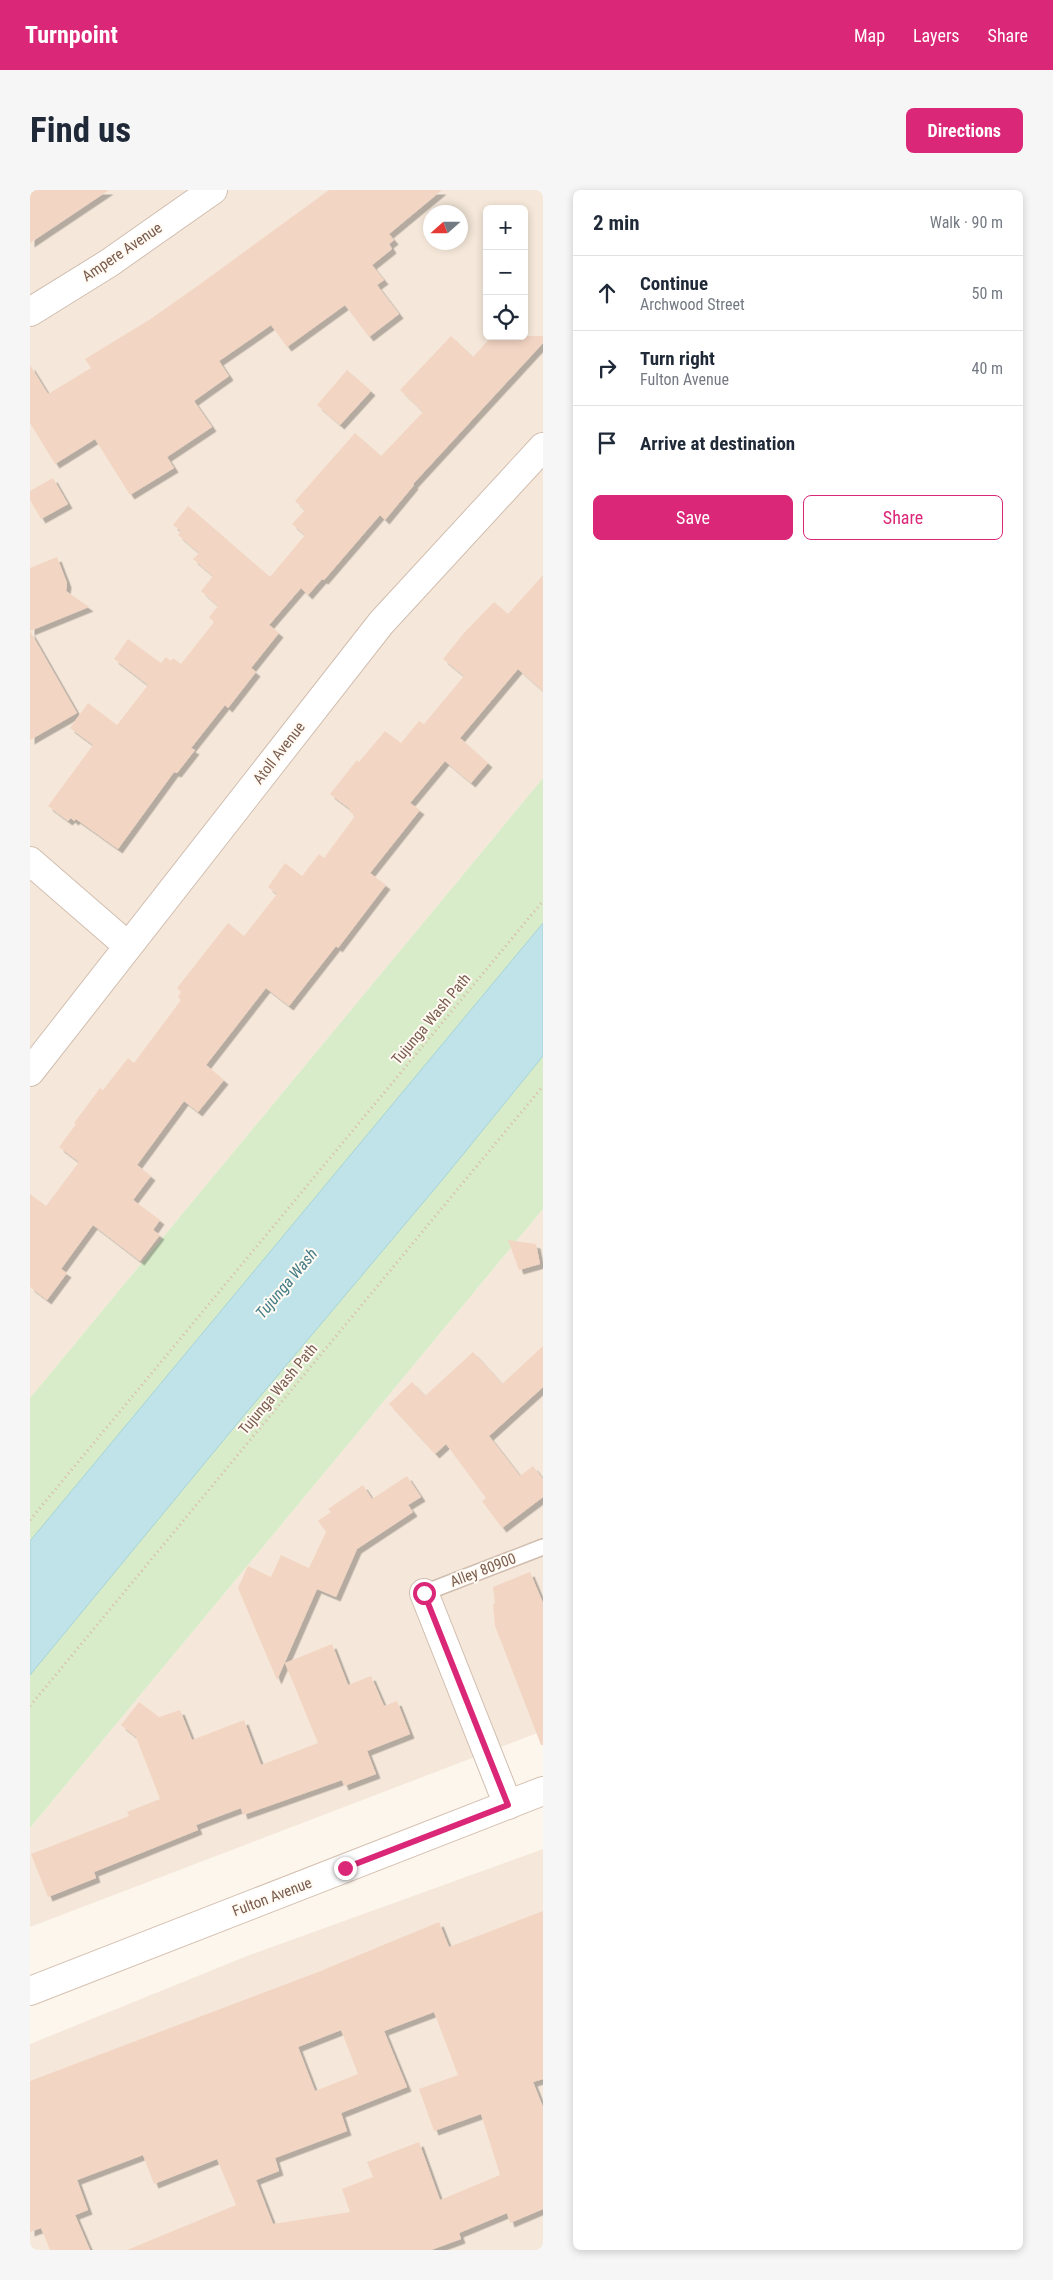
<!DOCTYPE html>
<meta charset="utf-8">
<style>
:root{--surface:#fff;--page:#f6f6f7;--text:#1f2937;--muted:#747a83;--line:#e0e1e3;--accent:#db2777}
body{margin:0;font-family:"Roboto Condensed",sans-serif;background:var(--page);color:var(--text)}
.controls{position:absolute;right:15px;top:15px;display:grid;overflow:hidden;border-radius:8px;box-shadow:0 2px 8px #0003}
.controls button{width:45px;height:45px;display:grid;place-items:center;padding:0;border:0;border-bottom:1px solid var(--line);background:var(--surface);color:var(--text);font:25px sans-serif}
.compass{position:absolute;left:393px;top:15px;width:45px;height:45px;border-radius:50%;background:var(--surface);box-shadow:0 2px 8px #0003;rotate:249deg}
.stop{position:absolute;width:15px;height:15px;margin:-11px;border:4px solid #db2777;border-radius:50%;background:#fff}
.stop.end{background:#db2777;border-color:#fff;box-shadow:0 1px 5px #0008}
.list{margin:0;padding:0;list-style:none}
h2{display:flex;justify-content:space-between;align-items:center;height:65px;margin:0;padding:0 20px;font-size:21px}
h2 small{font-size:16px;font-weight:400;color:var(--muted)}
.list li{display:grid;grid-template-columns:32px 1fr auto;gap:15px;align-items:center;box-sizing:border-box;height:75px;padding:0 20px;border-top:1px solid var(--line)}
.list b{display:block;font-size:19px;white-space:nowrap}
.list p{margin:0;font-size:16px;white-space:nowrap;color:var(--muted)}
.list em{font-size:16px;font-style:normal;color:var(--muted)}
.actions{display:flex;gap:10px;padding:15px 20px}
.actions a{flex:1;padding:11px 0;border:1px solid var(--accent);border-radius:8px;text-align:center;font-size:18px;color:var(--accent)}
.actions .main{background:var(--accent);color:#fff}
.icon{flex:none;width:28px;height:28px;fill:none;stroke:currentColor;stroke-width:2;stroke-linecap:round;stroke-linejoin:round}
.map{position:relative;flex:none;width:513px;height:2060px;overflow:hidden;border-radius:8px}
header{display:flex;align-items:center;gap:30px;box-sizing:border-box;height:70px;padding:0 25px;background:var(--accent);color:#fff}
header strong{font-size:24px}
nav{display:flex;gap:28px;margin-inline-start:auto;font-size:18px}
.intro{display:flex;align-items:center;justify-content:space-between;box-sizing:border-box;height:120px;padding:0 30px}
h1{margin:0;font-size:35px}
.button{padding:12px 22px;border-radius:8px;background:var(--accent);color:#fff;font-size:18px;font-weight:700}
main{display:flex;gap:30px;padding:0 30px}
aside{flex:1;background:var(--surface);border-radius:8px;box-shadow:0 2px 8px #0003}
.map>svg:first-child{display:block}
.residential{fill:#f5e8da;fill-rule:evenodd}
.green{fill:#d8ecc9}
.water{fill:#bfe3e8;stroke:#a5d3da}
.building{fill:#f3d5c3;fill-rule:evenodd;filter:url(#shadow)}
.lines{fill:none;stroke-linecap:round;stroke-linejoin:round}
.lane-casing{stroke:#d1beb0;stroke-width:18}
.street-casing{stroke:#d1beb0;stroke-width:30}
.secondary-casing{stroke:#d6c0b0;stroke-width:30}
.path{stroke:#d9b8a5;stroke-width:3;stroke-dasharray:1 4;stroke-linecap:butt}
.lane{stroke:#fff;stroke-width:15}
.street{stroke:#fff;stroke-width:28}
.secondary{stroke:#fff;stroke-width:28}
.route{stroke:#db2777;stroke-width:6}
.labels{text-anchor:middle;stroke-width:4;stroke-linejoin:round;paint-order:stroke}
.street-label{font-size:15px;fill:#7a5c4d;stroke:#fffaf3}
.water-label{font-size:16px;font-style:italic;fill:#437c86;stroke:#fffaf3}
</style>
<header>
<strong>Turnpoint</strong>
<nav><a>Map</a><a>Layers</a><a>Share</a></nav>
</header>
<div class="intro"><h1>Find us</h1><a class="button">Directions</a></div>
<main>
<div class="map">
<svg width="513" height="2060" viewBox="0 0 513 2060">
<defs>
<filter id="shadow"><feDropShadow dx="4.5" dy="4.5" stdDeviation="0" flood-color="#0004"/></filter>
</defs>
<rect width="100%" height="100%" fill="#fdf6ec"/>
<path class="residential" d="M 0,0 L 513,0 L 513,588 L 0,1208 ZM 457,19 L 494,19 L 494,146 L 457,146 ZM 400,22 L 430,22 L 430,52 L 400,52 Z
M 513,1019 L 513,1541 L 0,1737 L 0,1638 Z
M 513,1659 L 513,2060 L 0,2060 L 0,1854 L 217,1766 Z"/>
<path class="green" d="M 513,588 L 513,1019 L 0,1638 L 0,1208 Z"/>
<path class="water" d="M 513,733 L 513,866 L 413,989 L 211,1229 L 0,1485 L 0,1351 Z"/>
<path class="building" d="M 0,0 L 79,0 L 0,53 Z
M 299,0 L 412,0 L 359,44 L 364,50 L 359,54 L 362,59 L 342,75 L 354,90 L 347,95 L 369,124 L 339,147 L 315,115 L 257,157 L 241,135 L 189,171 L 199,186 L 164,211 L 182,237 L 137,267 L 144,278 L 100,305 L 65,249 L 25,274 L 0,233 L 0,175 L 18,204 L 61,178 L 55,169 L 119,130 L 166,97 Z
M 421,146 L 443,167 L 462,146 L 513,146 L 513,153 L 383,294 L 384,295 L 355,330 L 350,325 L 294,390 L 292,389 L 278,405 L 271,398 L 239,435 L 249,443 L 221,478 L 226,482 L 198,518 L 195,515 L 161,558 L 165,560 L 147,583 L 144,582 L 88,659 L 46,629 L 44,631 L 41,628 L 38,631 L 18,616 L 63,555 L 40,538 L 58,513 L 87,535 L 118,495 L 84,469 L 98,449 L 131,473 L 136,467 L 141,471 L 143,468 L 151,474 L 184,432 L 179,427 L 188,416 L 171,401 L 183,386 L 163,369 L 169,363 L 148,345 L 151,341 L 143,335 L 158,316 L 240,387 L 275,345 L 262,334 L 275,320 L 265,311 L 325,243 L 351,266 L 393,222 L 370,200 Z
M 317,180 L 341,201 L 310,235 L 287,215 Z
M 23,288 L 38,314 L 11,329 L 0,310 L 0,301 Z
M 27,367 L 37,393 L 36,401 L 59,417 L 0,441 L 0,378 Z
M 513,385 L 513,501 L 488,479 L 430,548 L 458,573 L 441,593 L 415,571 L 380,613 L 390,620 L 340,683 L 356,695 L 308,758 L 306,756 L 259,816 L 236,798 L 176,875 L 194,890 L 168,922 L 154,911 L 107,975 L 121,986 L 103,1010 L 130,1030 L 123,1040 L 130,1045 L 110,1071 L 63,1035 L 31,1079 L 37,1083 L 17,1110 L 0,1097 L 0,1004 L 16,1016 L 49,972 L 29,957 L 46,934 L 44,933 L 70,898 L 73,900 L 98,868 L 104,873 L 151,810 L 148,807 L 151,802 L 147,798 L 198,733 L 214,746 L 247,704 L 238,697 L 255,673 L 272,686 L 289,664 L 294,668 L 325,626 L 319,621 L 320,619 L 300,604 L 327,570 L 329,572 L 355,541 L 371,553 L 389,531 L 394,534 L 434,486 L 413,469 L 434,443 L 464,412 L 478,424 Z
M 0,441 L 47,523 L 0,550 Z
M 478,1050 L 506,1054 L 510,1074 L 489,1080 Z
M 513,1156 L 513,1197 L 459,1246 L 490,1286 L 503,1276 L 513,1289 L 513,1307 L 472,1338 L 452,1311 L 456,1308 L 416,1254 L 405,1264 L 359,1214 L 382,1192 L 395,1206 L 443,1162 L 472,1194 Z
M 377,1286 L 391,1307 L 378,1315 L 383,1322 L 327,1359 L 306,1407 L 287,1399 L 247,1490 L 208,1398 L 218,1376 L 241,1387 L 251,1365 L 279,1378 L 296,1342 L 288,1331 L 301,1322 L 298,1319 L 333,1295 L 342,1309 Z
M 500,1382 L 513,1413 L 513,1555 L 511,1555 L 465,1436 L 463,1414 L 465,1413 L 463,1397 Z
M 302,1454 L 318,1495 L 341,1486 L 354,1516 L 367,1511 L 380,1544 L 337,1561 L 346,1584 L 314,1596 L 312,1590 L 213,1625 L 211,1618 L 166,1635 L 168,1640 L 64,1682 L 66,1688 L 18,1707 L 1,1664 L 99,1626 L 97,1622 L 130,1609 L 106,1547 L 91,1535 L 109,1512 L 129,1527 L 150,1520 L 162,1550 L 214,1530 L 231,1575 L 288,1553 L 255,1473 Z
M 513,1721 L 513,1889 L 503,1892 L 513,1917 L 513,2019 L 480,2033 L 477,2023 L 429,2043 L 431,2049 L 401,2060 L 97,2060 L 206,2015 L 187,1969 L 124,1994 L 113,1965 L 47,1990 L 58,2020 L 45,2025 L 60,2060 L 20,2060 L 11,2038 L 0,2042 L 0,1891 L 288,1782 L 409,1732 L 419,1757 ZM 404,1822 L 428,1885 L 389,1899 L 404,1941 L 451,1924 L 470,1985 L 410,2010 L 389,1952 L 337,1972 L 343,1987 L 312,1999 L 320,2022 L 243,2034 L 226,1990 L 249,1981 L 245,1968 L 317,1941 L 311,1923 L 377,1897 L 354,1841 ZM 311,1840 L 328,1884 L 285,1901 L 268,1857 Z"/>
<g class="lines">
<defs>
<path id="lane" d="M 394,1403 L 513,1357"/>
<path id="street" d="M 0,122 L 79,73 L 183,0
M 0,671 L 98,756
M 0,882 L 351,433 L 513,257
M 394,1403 L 478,1615"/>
<path id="secondary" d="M 0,1801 L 513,1601"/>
</defs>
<use href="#lane" class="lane-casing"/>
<use href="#street" class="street-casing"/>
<use href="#secondary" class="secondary-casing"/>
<path class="path" d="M 0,1330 L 513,711
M 0,1516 L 513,896"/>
<use href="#lane" class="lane"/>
<use href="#street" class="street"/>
<use href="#secondary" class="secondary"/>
</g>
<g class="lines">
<path class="route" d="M 315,1678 L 478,1615 L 394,1403"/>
</g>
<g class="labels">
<g class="street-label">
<text transform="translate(92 62) rotate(-34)" y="5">Ampere Avenue</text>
<text transform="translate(249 563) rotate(-52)" y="5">Atoll Avenue</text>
<text transform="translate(401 829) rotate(-50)" y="5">Tujunga Wash Path</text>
<text transform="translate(248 1199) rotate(-50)" y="5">Tujunga Wash Path</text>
<text transform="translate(453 1380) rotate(-21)" y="5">Alley 80900</text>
<text transform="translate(242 1707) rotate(-21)" y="5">Fulton Avenue</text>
</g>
<g class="water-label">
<text transform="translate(256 1093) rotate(-50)" y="6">Tujunga Wash</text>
</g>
</g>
</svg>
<div class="controls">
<button>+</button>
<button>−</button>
<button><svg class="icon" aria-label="locate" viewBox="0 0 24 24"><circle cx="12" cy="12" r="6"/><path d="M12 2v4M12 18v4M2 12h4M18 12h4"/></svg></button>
</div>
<svg class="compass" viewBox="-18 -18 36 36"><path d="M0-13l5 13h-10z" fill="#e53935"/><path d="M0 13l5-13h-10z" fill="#747a83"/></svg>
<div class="stop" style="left:394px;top:1403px"></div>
<div class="stop end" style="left:315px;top:1678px"></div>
</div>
<aside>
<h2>2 min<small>Walk · 90 m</small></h2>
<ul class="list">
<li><svg class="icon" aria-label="ahead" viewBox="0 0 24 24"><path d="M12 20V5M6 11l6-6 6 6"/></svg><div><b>Continue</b><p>Archwood Street</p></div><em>50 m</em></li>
<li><svg class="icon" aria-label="right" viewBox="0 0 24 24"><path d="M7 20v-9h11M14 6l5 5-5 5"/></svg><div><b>Turn right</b><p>Fulton Avenue</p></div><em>40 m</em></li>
<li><svg class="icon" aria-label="arrive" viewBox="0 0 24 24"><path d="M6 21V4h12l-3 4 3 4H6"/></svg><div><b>Arrive at destination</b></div></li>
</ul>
<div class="actions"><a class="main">Save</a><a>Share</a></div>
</aside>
</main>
